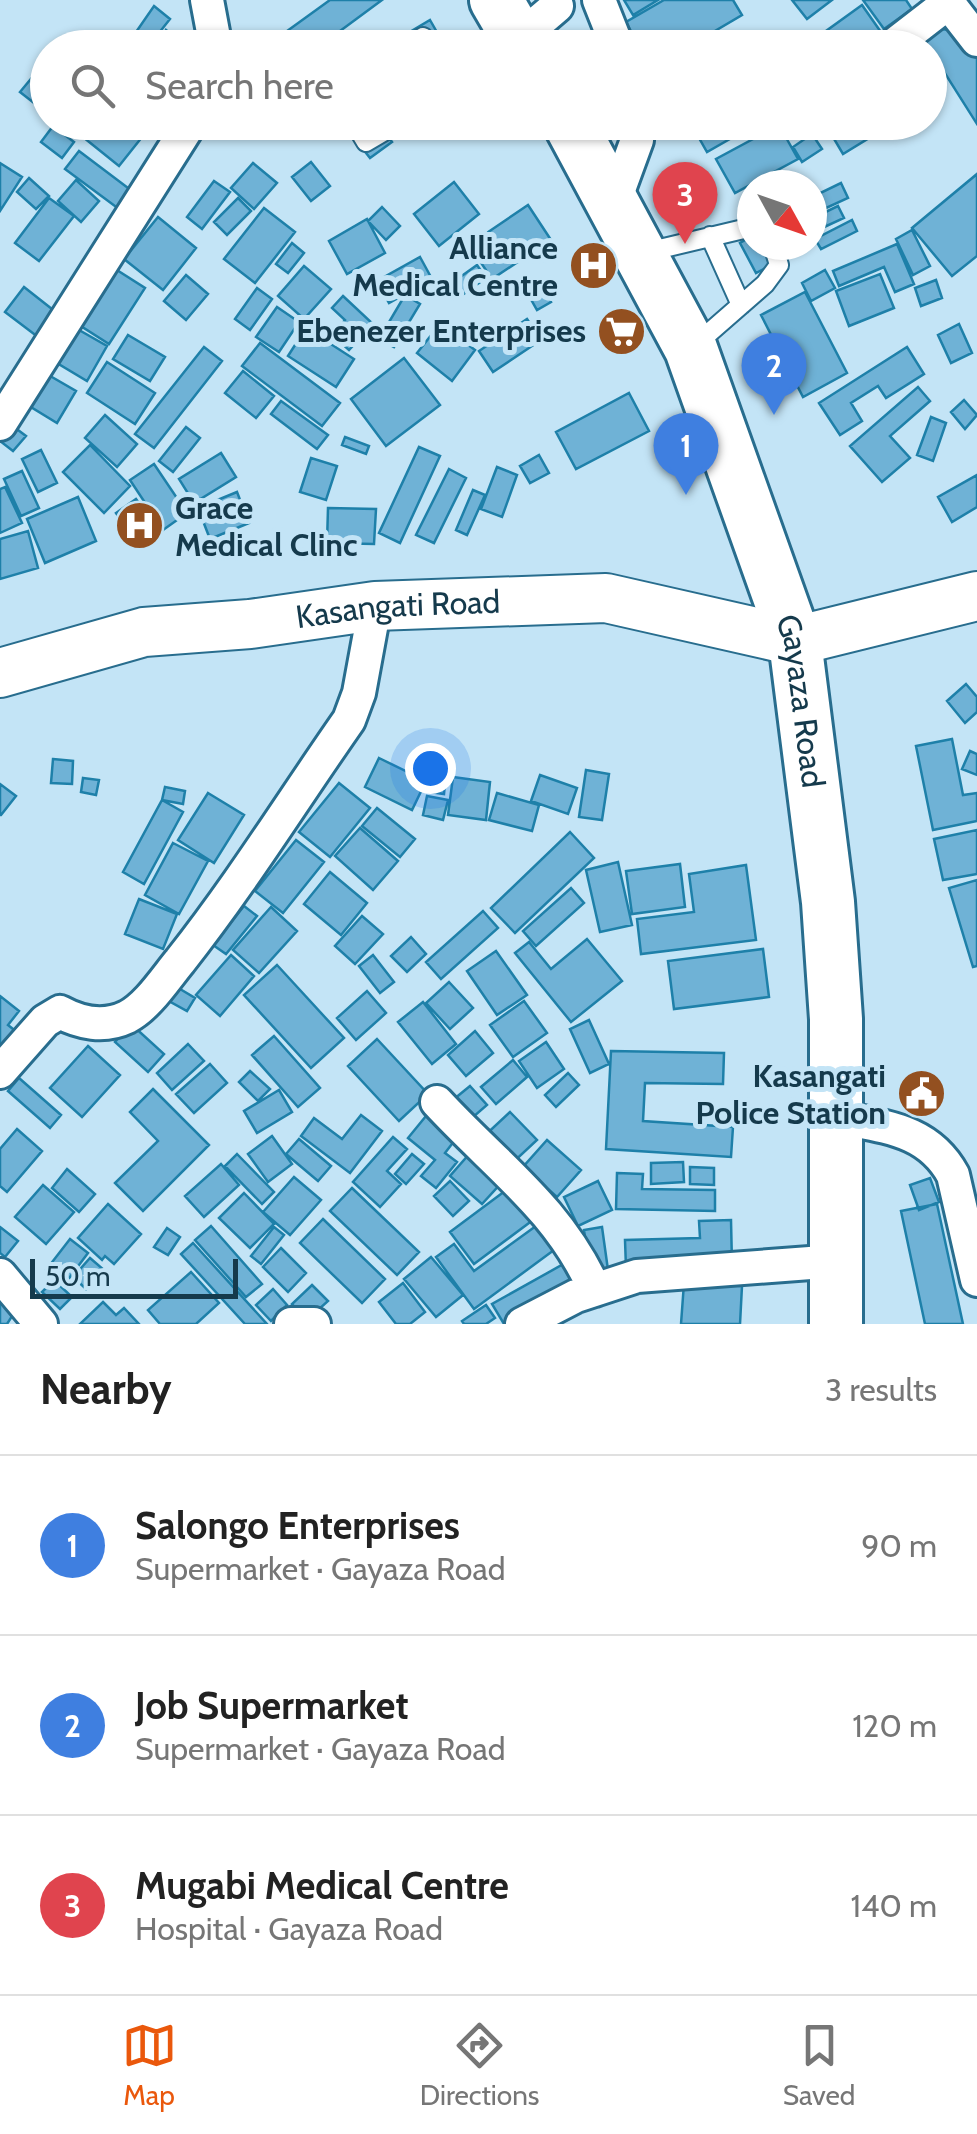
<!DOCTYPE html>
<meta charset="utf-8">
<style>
:root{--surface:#fff;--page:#f2f2f2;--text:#222;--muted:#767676;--line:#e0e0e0;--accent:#ea580c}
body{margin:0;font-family:Cabin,sans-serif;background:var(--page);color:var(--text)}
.compass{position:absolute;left:737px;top:170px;width:90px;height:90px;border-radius:50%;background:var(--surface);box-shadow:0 2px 8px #0004;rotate:130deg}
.scale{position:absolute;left:30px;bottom:25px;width:208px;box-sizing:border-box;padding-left:10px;border:5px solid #153a4c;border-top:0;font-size:28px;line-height:35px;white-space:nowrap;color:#153a4c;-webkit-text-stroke:8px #c3e4f6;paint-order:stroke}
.you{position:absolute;left:430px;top:768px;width:35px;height:35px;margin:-25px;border:8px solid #fff;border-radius:50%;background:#1a73e8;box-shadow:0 0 0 15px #1a73e833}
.badge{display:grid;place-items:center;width:65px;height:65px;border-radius:50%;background:var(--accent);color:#fff;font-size:32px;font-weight:700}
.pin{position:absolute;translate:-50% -82px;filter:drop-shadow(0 2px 5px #0008)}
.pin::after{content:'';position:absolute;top:52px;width:35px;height:30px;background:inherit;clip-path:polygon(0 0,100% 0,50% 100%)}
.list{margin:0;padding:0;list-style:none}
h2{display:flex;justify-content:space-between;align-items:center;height:130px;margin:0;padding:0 40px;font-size:42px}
h2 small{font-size:32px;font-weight:400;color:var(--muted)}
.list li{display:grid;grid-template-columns:65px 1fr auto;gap:30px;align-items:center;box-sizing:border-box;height:180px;padding:0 40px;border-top:2px solid var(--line)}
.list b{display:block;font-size:38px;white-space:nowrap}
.list p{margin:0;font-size:32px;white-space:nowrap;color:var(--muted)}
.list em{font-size:32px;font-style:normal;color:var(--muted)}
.icon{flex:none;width:55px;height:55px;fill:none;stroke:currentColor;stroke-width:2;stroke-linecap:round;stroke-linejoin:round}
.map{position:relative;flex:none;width:977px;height:1324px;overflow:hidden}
.search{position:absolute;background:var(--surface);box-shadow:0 2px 8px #0004;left:30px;right:30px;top:30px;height:110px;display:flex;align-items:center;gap:25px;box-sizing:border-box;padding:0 35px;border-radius:55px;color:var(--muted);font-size:38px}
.sheet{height:670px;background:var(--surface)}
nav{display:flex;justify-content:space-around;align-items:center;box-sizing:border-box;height:140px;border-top:2px solid var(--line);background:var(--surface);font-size:28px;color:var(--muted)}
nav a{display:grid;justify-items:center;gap:5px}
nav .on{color:var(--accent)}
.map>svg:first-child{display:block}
.building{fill:#6fb2d6;stroke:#1e80a9;stroke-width:2.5}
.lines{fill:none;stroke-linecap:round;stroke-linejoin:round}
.lane-casing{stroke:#286d8e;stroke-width:22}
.street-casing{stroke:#286d8e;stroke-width:38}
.secondary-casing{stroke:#286d8e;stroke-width:52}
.primary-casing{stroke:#286d8e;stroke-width:58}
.lane{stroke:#fff;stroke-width:18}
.street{stroke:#fff;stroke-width:32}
.secondary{stroke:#fff;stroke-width:48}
.primary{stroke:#fff;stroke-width:52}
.labels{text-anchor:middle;stroke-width:10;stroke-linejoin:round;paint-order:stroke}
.poi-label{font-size:32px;font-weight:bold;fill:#153a4c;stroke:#c3e4f6;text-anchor:end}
.street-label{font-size:32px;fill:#153a4c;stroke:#c3e4f6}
</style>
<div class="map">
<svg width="977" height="1324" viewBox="0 0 977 1324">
<rect width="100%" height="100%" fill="#c3e4f6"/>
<path class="building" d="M 330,0 L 382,0 L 317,48 L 282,48 L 276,39 Z
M 624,0 L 658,0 L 633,15 Z
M 664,0 L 733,0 L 742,15 L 686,48 L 640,48 L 626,22 Z
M 792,0 L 832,0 L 807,19 Z
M 863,0 L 906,0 L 912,9 L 884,29 Z
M 862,5 L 883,35 L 865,48 L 810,48 L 808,44 Z
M 154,6 L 170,19 L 147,48 L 125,48 Z
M 430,20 L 446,48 L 383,48 Z
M 934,28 L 949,30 L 977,58 L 977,124 L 922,37 Z
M 166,30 L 189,48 L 156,48 Z
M 44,63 L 48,65 L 48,114 L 20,92 Z
M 58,122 L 83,122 L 73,135 Z
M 87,122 L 154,122 L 119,166 L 78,133 Z
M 690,122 L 737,122 L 742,132 L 707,152 Z
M 789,122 L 805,122 L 808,128 L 788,138 L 782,126 Z
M 824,122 L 859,122 L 869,138 L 843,154 Z
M 779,125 L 798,159 L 735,193 L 716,159 Z
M 53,126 L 74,142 L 62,158 L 41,142 Z
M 382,128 L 392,142 L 370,158 L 359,144 Z
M 812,134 L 822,149 L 802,162 L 793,147 Z
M 79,151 L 136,194 L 123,212 L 65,169 Z
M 311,162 L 330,186 L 311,201 L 292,177 Z
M 0,163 L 22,177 L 0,211 Z
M 253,163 L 277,183 L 254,209 L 231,188 Z
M 977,174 L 977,256 L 952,276 L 912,228 Z
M 29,178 L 49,196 L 36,209 L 17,192 Z
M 76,180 L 99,201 L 81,222 L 58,201 Z
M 214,181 L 230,192 L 202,229 L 187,217 Z
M 454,182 L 479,214 L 439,246 L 414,214 Z
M 841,183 L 848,198 L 813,214 L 812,197 Z
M 49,198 L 74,216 L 39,261 L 15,243 Z
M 238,198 L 251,211 L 227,235 L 214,222 Z
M 528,205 L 551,240 L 492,279 L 469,245 Z
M 838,206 L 844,218 L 820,229 L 815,217 Z
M 382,207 L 400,226 L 386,240 L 368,221 Z
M 264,208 L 295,232 L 255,283 L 224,259 Z
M 158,217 L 196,248 L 163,290 L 124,259 Z
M 367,219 L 385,253 L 347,274 L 329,241 Z
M 852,220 L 857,231 L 821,249 L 815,239 Z
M 912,230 L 930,266 L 913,275 L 896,239 Z
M 752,236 L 752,245 L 810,245 L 756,273 L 740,243 Z
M 292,243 L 304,253 L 288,273 L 276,264 Z
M 897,244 L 914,284 L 895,292 L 884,267 L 839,286 L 833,271 Z
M 420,257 L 432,279 L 389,303 L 377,281 Z
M 109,265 L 145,288 L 109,344 L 73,321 Z
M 477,265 L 486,278 L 458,298 L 449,285 Z
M 304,266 L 331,289 L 304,319 L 278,296 Z
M 825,270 L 835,288 L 811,301 L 802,283 Z
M 880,274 L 894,308 L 849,326 L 836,291 Z
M 186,275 L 208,294 L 186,320 L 164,301 Z
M 538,279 L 551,302 L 537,310 L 524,287 Z
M 936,280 L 942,298 L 921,306 L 915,288 Z
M 24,287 L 57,313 L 38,337 L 5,312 Z
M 257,288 L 272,299 L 250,330 L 235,319 Z
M 805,292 L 847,373 L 803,397 L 761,315 Z
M 405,295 L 420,304 L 394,347 L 379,339 Z
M 343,296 L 373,324 L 349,350 L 332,335 L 345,320 L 332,308 Z
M 277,307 L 299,322 L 279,352 L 256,337 Z
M 527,319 L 541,340 L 493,372 L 479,351 Z
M 440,324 L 475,350 L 452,381 L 417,353 Z
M 959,324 L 972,353 L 951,363 L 938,335 Z
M 72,326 L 107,346 L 87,381 L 52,360 Z
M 306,328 L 354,359 L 336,387 L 288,356 Z
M 128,335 L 165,357 L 150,381 L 113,359 Z
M 260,343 L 340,403 L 322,426 L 242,366 Z
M 204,347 L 222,361 L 154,448 L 135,434 Z
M 907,347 L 924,374 L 886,398 L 878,386 L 851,403 L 862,421 L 840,435 L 819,403 Z
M 404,358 L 440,405 L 386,446 L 351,399 Z
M 107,362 L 155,393 L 135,424 L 87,393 Z
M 243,371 L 274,396 L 256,418 L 225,393 Z
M 45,373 L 76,391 L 57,423 L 26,404 Z
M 918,387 L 930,401 L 890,436 L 910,458 L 882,482 L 850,446 Z
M 629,393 L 649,431 L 576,469 L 556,432 Z
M 964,400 L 977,415 L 965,429 L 951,412 Z
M 281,401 L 328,435 L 317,449 L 271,414 Z
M 105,415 L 137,444 L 117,467 L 85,438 Z
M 931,417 L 946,423 L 933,461 L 917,455 Z
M 10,424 L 26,436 L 13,451 L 0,441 Z
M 186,427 L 200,438 L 173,472 L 159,461 Z
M 345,437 L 369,446 L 366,454 L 342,445 Z
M 90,445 L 130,486 L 104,513 L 63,472 Z
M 419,447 L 440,456 L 400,543 L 379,533 Z
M 41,450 L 57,483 L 38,492 L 22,459 Z
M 221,453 L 236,477 L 194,503 L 179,479 Z
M 539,455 L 549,473 L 530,483 L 520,466 Z
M 311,458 L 337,466 L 326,500 L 300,492 Z
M 154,464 L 187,513 L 163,530 L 130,480 Z
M 497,467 L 517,475 L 502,517 L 481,509 Z
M 449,469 L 466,478 L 434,543 L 416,535 Z
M 22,471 L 39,508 L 21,516 L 4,479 Z
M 977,475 L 977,507 L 952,522 L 938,497 Z
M 5,487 L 22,523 L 0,533 L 0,489 Z
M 473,490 L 485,495 L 467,535 L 456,530 Z
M 237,492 L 249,523 L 210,539 L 198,508 Z
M 78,497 L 96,541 L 45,563 L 27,519 Z
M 136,499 L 155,525 L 134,539 L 116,513 Z
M 328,508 L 376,509 L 374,544 L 327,543 Z
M 28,531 L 38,568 L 0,579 L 0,539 Z
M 966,684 L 977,697 L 977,712 L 965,723 L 947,701 Z
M 952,739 L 963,795 L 977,793 L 977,821 L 933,830 L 916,746 Z
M 970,751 L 977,754 L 977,775 L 962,769 Z
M 379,758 L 426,781 L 412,810 L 365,787 Z
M 53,759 L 73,761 L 72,784 L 51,783 Z
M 586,770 L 609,774 L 602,820 L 579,817 Z
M 431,771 L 446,772 L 444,794 L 429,792 Z
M 540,775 L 577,788 L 568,814 L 531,801 Z
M 453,777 L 490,782 L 486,820 L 448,815 Z
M 83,778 L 99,780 L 96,795 L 81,792 Z
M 339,783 L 370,808 L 330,857 L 299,832 Z
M 0,784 L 16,796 L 1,815 L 0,815 Z
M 165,787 L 185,791 L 183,804 L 162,800 Z
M 208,793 L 244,815 L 214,863 L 178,840 Z
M 497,793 L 539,805 L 532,831 L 489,820 Z
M 427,796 L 448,800 L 443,820 L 423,815 Z
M 162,800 L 183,812 L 144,884 L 123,872 Z
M 377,808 L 415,839 L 400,857 L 362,826 Z
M 360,828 L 398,861 L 373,890 L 335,856 Z
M 977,830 L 977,874 L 943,880 L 934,839 Z
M 570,832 L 594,858 L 515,933 L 491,908 Z
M 296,840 L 324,862 L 283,913 L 255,891 Z
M 173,843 L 208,861 L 179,914 L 145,895 Z
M 618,862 L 632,925 L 600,932 L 586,870 Z
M 680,864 L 685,907 L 632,914 L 626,871 Z
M 746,865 L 756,940 L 641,954 L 637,919 L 694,912 L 689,874 Z
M 330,872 L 367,903 L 341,935 L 304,904 Z
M 977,880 L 977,966 L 973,967 L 949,888 Z
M 571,888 L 584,903 L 536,946 L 523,931 Z
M 139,899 L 177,914 L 163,949 L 125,934 Z
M 244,906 L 257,916 L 226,954 L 213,945 Z
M 271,907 L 297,931 L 259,973 L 233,950 Z
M 483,911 L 498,928 L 441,979 L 426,962 Z
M 362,916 L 383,934 L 355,964 L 335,946 Z
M 411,937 L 426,954 L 407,972 L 391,956 Z
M 587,939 L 622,981 L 571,1022 L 515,953 L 529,942 L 551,969 Z
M 763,949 L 769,997 L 674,1009 L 668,961 Z
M 496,951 L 527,995 L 497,1015 L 467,971 Z
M 231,955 L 254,976 L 220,1016 L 196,995 Z
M 373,955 L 394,982 L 380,993 L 359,966 Z
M 277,965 L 344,1038 L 311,1068 L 244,995 Z
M 449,982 L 473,1008 L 450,1029 L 426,1003 Z
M 175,986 L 195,998 L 187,1011 L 167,1000 Z
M 367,991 L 386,1013 L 356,1040 L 337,1018 Z
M 0,996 L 19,1011 L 8,1025 L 18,1033 L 0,1056 Z
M 524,1001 L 547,1033 L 513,1057 L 490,1025 Z
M 423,1002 L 456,1044 L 432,1064 L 398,1022 Z
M 589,1020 L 609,1064 L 590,1073 L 570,1029 Z
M 131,1024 L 164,1054 L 148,1072 L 115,1042 Z
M 475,1031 L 493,1053 L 466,1076 L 448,1055 Z
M 274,1036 L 320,1088 L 298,1107 L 252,1055 Z
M 377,1039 L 428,1094 L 399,1121 L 348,1066 Z
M 546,1042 L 564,1069 L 537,1088 L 519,1061 Z
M 188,1044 L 204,1061 L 172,1090 L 157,1073 Z
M 88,1046 L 120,1075 L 82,1117 L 50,1088 Z
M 611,1051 L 724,1053 L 723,1084 L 645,1083 L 643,1121 L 733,1127 L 731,1157 L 606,1149 Z
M 513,1060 L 527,1077 L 496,1104 L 481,1087 Z
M 210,1064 L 227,1083 L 194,1113 L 176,1094 Z
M 250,1071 L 270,1089 L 258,1101 L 239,1082 Z
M 568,1073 L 579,1085 L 556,1107 L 545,1095 Z
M 19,1078 L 61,1115 L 50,1128 L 8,1091 Z
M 470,1086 L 487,1105 L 465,1124 L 448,1104 Z
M 153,1089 L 209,1145 L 143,1211 L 115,1183 L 158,1141 L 130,1112 Z
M 279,1090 L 292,1112 L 257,1133 L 244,1111 Z
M 510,1112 L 537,1140 L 508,1167 L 481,1139 Z
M 361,1115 L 382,1131 L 350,1173 L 301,1136 L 314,1118 L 342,1139 Z
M 426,1116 L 455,1140 L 445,1153 L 457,1162 L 436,1188 L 421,1176 L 435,1160 L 408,1138 Z
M 17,1129 L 42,1151 L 7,1192 L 0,1186 L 0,1149 Z
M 272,1136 L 292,1164 L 268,1182 L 248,1154 Z
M 393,1137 L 407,1149 L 387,1171 L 401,1184 L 380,1207 L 353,1182 Z
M 299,1139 L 331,1166 L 318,1181 L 286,1154 Z
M 547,1140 L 581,1170 L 557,1197 L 523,1167 Z
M 471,1152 L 503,1181 L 482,1204 L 450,1176 Z
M 237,1154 L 274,1192 L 262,1204 L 225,1166 Z
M 412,1154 L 424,1164 L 406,1184 L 395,1174 Z
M 683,1162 L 684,1182 L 651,1184 L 651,1163 Z
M 221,1164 L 239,1185 L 204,1217 L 185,1196 Z
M 690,1167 L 714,1168 L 714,1185 L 690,1184 Z
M 67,1169 L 95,1194 L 79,1212 L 52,1188 Z
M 617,1173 L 643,1174 L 642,1189 L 715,1190 L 715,1211 L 616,1209 Z
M 294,1177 L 321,1200 L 290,1235 L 263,1212 Z
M 930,1178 L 939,1202 L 919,1210 L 910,1185 Z
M 450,1181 L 469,1201 L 453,1216 L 434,1196 Z
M 598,1181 L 612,1210 L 578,1226 L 564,1197 Z
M 43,1185 L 74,1212 L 46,1244 L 15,1217 Z
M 352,1188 L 419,1252 L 397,1275 L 330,1211 Z
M 509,1188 L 533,1220 L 474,1264 L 450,1232 Z
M 244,1193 L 274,1224 L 250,1248 L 219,1218 Z
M 108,1204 L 141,1234 L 114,1264 L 105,1256 L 102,1260 L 78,1238 Z
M 937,1204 L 963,1324 L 925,1324 L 901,1211 Z
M 323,1219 L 385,1279 L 362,1303 L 300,1243 Z
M 731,1220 L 732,1264 L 626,1268 L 625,1240 L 700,1238 L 699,1221 Z
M 211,1226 L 262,1284 L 246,1297 L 195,1240 Z
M 536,1226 L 554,1250 L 474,1309 L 436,1257 L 454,1244 L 474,1271 Z
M 0,1227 L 18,1241 L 5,1257 L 0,1253 Z
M 274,1227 L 284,1235 L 261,1264 L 251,1256 Z
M 602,1227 L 608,1270 L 590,1273 L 584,1230 Z
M 167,1228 L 180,1237 L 168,1255 L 154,1247 Z
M 70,1239 L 88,1253 L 64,1285 L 46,1270 Z
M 193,1243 L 267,1324 L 245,1324 L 181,1254 Z
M 281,1248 L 306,1273 L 288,1292 L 263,1267 Z
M 431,1257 L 463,1295 L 436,1317 L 404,1279 Z
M 90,1258 L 104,1270 L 86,1289 L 73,1277 Z
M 567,1262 L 578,1282 L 504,1324 L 492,1304 Z
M 191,1272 L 219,1303 L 196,1324 L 160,1324 L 148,1310 Z
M 54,1280 L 72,1297 L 60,1309 L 42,1292 Z
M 403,1283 L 425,1312 L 410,1324 L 396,1324 L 379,1302 Z
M 684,1283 L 742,1286 L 740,1324 L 681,1324 Z
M 312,1285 L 328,1301 L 307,1320 L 292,1304 Z
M 273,1289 L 287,1305 L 271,1321 L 256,1305 Z
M 0,1300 L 16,1310 L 7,1324 L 0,1324 Z
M 103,1302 L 116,1315 L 124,1308 L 139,1324 L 80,1324 Z
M 486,1305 L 495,1318 L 486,1324 L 464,1324 L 462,1321 Z"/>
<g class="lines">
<defs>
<path id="lane" d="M 406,48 L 423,37
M 354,122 L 366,142 L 400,122
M 710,236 L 741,305
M 647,252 L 752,227
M 694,346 L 765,284 L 779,265 L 773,245"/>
<path id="street" d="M 207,0 L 216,48
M 599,0 L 618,48
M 946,0 L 977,40
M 536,24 L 557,6
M 890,48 L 948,3
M 614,203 L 637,140 L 638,122
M 0,424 L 191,122
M 0,1072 L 45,1021 L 60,1012 C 80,1023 104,1028 127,1017 C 148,1006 165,979 180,961 C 241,884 293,800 349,720 L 359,693 L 375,606
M 437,1102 C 497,1167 558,1208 595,1290
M 837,1117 C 884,1127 928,1129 953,1175 L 977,1280
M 0,1275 L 41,1324
M 291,1324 L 314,1324
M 522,1324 L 576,1296 L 637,1276 L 837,1261"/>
<g id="secondary">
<path id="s1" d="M 0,673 L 144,632 L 250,624 L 375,606 L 606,598 L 795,641 L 977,596"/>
</g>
<g id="primary">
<path d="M 496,0 L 524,48"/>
<path id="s2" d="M 569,122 L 691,349 L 795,641 L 828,902 L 836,1019 L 836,1324"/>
</g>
</defs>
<use href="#lane" class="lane-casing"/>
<use href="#street" class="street-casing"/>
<use href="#secondary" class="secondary-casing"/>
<use href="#primary" class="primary-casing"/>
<use href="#lane" class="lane"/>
<use href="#street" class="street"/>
<use href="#secondary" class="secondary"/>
<use href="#primary" class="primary"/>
</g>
<defs>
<symbol id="hospital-disc" viewBox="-11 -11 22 22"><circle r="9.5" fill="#935020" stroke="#c3e4f6"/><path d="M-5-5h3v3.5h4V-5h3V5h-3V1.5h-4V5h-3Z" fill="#fff"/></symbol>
<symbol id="supermarket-disc" viewBox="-11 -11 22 22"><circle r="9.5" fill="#935020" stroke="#c3e4f6"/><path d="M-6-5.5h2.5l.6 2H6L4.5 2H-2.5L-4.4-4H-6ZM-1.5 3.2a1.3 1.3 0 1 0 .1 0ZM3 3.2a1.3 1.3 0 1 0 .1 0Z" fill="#fff"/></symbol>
<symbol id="civic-disc" viewBox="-11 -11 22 22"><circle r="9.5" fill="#935020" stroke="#c3e4f6"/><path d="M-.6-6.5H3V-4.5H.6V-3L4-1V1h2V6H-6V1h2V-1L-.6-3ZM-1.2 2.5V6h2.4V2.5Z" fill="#fff"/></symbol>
</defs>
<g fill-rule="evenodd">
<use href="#hospital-disc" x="566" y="238" width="55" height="55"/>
<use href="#supermarket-disc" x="594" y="304" width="55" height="55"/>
<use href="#hospital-disc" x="112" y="498" width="55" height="55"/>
<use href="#civic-disc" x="894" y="1066" width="55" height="55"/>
</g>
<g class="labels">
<g class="poi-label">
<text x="558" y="259">Alliance<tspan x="558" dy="37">Medical Centre</tspan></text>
<text x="586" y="342">Ebenezer Enterprises</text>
<text x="175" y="519" text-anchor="start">Grace<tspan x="175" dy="37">Medical Clinc</tspan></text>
<text x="886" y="1087">Kasangati<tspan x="886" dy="37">Police Station</tspan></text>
</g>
<g class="street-label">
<text dy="11" stroke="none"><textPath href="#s1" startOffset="405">Kasangati Road</textPath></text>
<text dy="11" stroke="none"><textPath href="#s2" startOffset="628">Gayaza Road</textPath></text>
</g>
</g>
</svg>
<svg class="compass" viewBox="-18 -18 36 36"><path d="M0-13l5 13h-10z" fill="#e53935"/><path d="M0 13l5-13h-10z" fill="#767676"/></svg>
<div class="scale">50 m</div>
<div class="you"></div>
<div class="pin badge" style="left:686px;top:495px;background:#3f7fe0">1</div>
<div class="pin badge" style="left:774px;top:415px;background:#3f7fe0">2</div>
<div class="pin badge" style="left:685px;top:244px;background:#e0444e">3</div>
<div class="search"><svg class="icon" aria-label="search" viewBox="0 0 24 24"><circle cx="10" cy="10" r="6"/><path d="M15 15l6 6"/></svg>Search here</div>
</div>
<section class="sheet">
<h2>Nearby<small>3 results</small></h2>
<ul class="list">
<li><span class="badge" style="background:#3f7fe0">1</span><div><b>Salongo Enterprises</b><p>Supermarket · Gayaza Road</p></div><em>90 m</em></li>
<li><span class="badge" style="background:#3f7fe0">2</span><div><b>Job Supermarket</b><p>Supermarket · Gayaza Road</p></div><em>120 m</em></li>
<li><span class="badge" style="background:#e0444e">3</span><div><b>Mugabi Medical Centre</b><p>Hospital · Gayaza Road</p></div><em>140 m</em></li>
</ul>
</section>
<nav>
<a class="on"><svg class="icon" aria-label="map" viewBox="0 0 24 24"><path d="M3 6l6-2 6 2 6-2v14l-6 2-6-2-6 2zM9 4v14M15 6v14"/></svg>Map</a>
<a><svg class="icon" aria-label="directions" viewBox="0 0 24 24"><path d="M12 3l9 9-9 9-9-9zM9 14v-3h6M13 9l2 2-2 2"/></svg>Directions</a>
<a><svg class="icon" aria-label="saved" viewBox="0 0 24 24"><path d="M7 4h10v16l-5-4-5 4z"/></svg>Saved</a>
</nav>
